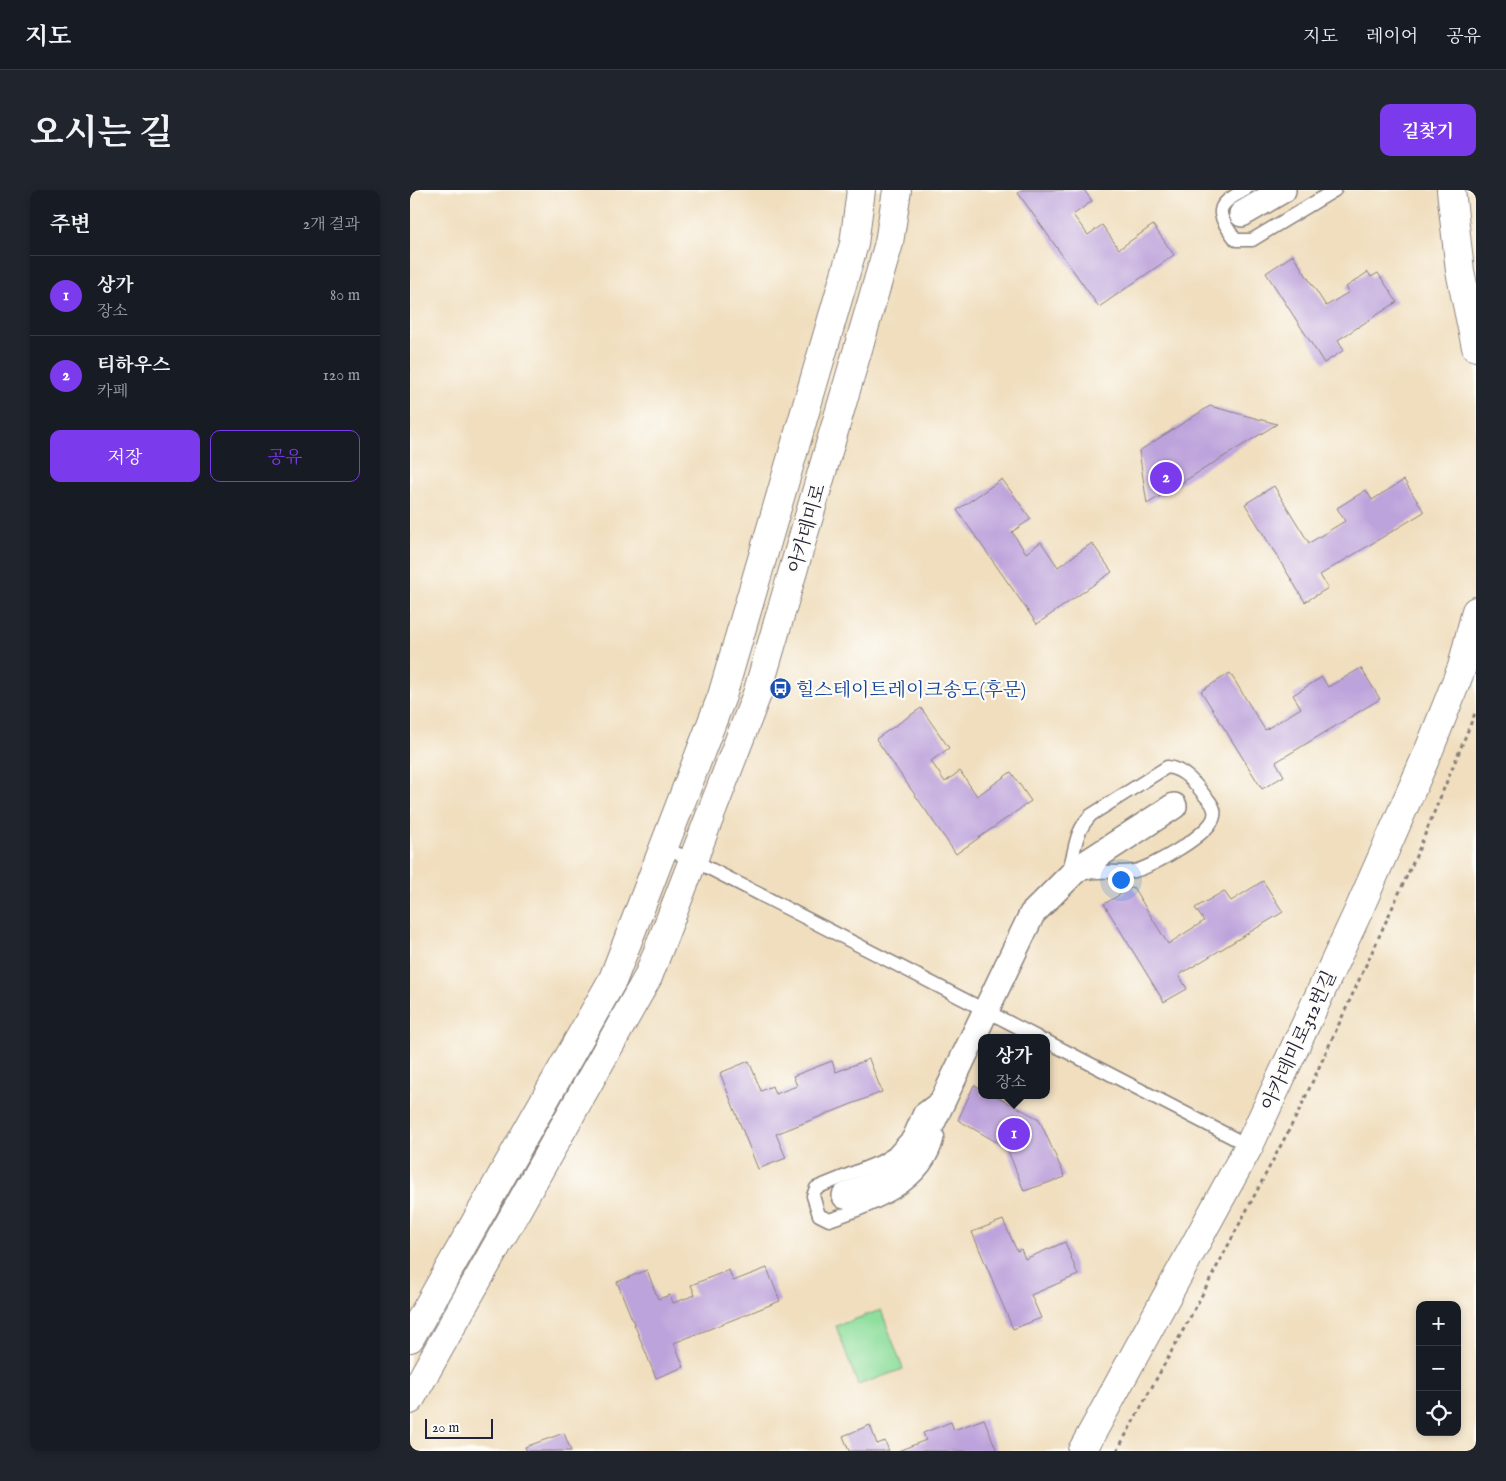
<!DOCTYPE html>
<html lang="ko">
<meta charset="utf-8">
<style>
:root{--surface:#171b24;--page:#20242c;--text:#f1f3f6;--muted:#9ea1a6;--line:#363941;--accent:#7c3aed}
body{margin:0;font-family:"IM FELL English","Noto Serif KR",serif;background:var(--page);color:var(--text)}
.controls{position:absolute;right:15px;bottom:15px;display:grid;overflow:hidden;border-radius:10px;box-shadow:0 2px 8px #0003}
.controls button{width:45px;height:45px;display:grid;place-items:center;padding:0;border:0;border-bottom:1px solid var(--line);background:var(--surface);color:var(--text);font:25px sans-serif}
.scale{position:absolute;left:15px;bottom:12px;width:68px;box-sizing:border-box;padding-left:5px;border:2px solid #22223b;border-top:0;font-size:14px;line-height:18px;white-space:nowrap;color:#22223b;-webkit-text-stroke:4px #fdfcf7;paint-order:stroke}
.you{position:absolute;left:710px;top:689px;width:18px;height:18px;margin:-12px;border:4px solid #fff;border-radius:50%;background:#1a73e8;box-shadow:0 0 0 8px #1a73e833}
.badge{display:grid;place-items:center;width:32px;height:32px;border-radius:50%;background:var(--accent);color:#fff;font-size:16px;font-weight:700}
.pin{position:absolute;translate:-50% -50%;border:2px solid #fff;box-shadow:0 1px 5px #0006}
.popup{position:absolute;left:568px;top:844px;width:72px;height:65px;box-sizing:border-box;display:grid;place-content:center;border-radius:10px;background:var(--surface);filter:drop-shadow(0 1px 4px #0005);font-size:16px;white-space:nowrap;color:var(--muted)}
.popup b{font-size:19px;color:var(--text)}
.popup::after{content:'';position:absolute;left:50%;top:100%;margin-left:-10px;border:10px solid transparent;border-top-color:var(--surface)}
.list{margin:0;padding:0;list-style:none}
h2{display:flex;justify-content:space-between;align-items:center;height:65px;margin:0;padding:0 20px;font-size:21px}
h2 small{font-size:16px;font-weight:400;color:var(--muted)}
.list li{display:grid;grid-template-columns:32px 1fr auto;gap:15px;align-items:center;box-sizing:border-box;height:80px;padding:0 20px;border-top:1px solid var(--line)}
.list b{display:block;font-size:19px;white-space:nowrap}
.list p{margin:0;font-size:16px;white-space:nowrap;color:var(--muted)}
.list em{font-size:16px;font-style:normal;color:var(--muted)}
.actions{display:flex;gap:10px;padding:15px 20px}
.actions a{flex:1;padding:11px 0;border:1px solid var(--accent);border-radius:10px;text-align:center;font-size:18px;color:var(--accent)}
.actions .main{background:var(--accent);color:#fff}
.icon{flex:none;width:28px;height:28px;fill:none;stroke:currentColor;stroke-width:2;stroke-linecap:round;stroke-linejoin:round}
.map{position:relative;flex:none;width:1066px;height:1261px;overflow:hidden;border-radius:10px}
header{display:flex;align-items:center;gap:30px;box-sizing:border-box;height:70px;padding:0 25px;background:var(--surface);border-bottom:1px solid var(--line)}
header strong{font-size:24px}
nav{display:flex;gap:28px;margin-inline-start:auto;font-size:18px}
.intro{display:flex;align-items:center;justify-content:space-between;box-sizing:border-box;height:120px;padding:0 30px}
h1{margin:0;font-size:35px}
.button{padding:12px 22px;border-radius:10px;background:var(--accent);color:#fff;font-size:18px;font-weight:700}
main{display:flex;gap:30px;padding:0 30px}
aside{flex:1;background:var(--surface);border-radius:10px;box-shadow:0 2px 8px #0003}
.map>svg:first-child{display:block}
.green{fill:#8ede9c;stroke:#58806c}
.building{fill:#bda3db}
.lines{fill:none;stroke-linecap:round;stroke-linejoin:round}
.service-casing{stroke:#89807c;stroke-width:15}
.minor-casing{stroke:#89807c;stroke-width:28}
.tertiary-casing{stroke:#89807c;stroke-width:30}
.secondary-casing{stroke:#89807c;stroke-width:30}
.path{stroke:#89807c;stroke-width:3;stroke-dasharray:4 4;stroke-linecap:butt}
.service{stroke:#fff;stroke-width:12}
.minor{stroke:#fff;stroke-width:25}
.tertiary{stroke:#fff;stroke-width:28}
.secondary{stroke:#fff;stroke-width:28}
.labels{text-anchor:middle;stroke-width:4.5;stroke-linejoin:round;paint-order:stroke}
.street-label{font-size:19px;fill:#22223b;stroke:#fdfcf7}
.transit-label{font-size:19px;fill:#164399;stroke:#fdfcf7;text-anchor:start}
</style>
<header>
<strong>지도</strong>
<nav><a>지도</a><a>레이어</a><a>공유</a></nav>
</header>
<div class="intro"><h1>오시는 길</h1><a class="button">길찾기</a></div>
<main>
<aside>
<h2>주변<small>2개 결과</small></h2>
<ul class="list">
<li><span class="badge">1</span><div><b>상가</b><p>장소</p></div><em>80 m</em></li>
<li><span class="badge">2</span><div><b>티하우스</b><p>카페</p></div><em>120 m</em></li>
</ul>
<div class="actions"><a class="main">저장</a><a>공유</a></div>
</aside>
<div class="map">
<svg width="1066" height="1261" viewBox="0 0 1066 1261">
<rect width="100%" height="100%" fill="#fdfcf7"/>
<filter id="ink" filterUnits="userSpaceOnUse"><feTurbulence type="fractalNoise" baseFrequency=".02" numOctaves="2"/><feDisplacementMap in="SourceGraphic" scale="10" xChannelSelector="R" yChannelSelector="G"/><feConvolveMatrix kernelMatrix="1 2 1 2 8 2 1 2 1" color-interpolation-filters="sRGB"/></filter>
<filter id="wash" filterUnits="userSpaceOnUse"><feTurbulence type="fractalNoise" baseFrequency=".0096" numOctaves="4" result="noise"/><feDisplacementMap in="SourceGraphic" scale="20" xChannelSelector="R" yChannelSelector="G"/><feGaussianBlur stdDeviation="1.12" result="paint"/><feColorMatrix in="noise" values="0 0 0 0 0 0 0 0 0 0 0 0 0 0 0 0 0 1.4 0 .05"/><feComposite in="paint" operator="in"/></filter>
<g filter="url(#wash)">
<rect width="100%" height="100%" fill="#f0debe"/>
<path class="green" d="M 471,1120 L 493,1179 L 448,1195 L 426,1136 Z"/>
<g id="blocks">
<path class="building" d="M 612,0 L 674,0 L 682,11 L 663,25 L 678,45 L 692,35 L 709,59 L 743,35 L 764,65 L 689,117 L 608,3 Z
M 883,65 L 916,116 L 939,102 L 936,97 L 958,82 L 961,87 L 968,83 L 987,112 L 928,150 L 934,160 L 914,173 L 856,83 Z
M 800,216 L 867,234 L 737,314 L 729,261 Z
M 592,289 L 621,329 L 602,342 L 616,363 L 631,352 L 648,377 L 682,353 L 702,382 L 627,434 L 547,320 Z
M 994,290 L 1014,322 L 910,385 L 918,398 L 895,412 L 835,314 L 864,296 L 899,353 L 935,331 L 927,318 L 956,300 L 962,310 Z
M 951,478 L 970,509 L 866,572 L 874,586 L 852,599 L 791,501 L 820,483 L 855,540 L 891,518 L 883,505 L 912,487 L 918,497 Z
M 511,518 L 539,558 L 521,571 L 535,592 L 550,581 L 567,606 L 601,582 L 621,611 L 546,664 L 466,549 Z
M 853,691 L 873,722 L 769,785 L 777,799 L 754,812 L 694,714 L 723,697 L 758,754 L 794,731 L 785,718 L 814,701 L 821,711 Z
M 459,869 L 472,902 L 366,944 L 376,968 L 348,979 L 310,883 L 339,871 L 351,901 L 362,896 L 365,904 L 387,896 L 383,886 L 422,871 L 426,882 Z
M 564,895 L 572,899 L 572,905 L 584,905 L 629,929 L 655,987 L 614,1001 L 597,958 L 548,930 Z
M 593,1030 L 607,1061 L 611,1059 L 615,1069 L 655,1052 L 668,1085 L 621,1105 L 631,1128 L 603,1139 L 562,1042 Z
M 357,1078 L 370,1111 L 264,1153 L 274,1177 L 246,1188 L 207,1092 L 237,1080 L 248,1109 L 260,1105 L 263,1113 L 285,1105 L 281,1095 L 319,1080 L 323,1091 Z
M 574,1229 L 587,1261 L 488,1261 L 516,1250 L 513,1243 L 541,1232 L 544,1240 Z
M 460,1235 L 467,1254 L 475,1251 L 479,1261 L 439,1261 L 433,1246 Z
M 154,1243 L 161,1261 L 117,1261 L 115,1257 Z"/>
</g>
</g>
<g filter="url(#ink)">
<use href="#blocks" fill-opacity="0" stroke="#89807c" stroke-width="1"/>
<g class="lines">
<defs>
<path id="service" d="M 835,0 C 804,16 805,22 826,50 L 842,50 L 925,0
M 254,658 L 283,670 L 629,848
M 657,684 C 667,661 662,645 681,625 L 757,577 C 774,579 785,593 795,606 C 800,611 806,619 804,626 C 802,643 741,678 724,681 C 707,684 689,679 671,684
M 636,851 L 839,956
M 528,946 C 518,996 462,1016 419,1030 L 409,1025 L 403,1006 L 406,998 L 470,972 L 483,964 L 499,946 L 510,921 L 530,906"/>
<path id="minor" d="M 832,24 L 873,0
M 435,1006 C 470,992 491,984 513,952 L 622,724 L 667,679 L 764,616"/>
<path id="tertiary" d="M 1041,0 L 1050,81 L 1066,157
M 672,1261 L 839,956 L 947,724 L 1019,560 L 1052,477 L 1066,421"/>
<path id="secondary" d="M 0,1148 L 203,789 L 312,506 L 444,54 L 451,0
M 0,1210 L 238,787 L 347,504 L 479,53 L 487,0"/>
</defs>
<use href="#service" class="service-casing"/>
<use href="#minor" class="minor-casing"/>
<use href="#tertiary" class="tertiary-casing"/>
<use href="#secondary" class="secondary-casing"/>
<path class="path" d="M 707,1261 L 783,1122 L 889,921 L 1006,666 L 1066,521"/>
<use href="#service" class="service"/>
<use href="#minor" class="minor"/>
<use href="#tertiary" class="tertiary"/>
<use href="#secondary" class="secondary"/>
</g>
</g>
<defs>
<symbol id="bus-disc" viewBox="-11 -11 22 22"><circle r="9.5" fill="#1a4fb4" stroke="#fdfcf7"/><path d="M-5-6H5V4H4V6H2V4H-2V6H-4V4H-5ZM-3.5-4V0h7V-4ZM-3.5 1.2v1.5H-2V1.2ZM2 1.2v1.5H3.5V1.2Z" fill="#fff"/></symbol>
</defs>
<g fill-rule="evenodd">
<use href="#bus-disc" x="358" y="486" width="25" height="25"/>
</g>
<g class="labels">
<g class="street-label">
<text transform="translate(396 338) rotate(-74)" y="7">아카데미로</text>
<text transform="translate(888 850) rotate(-65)" y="7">아카데미로312번길</text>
</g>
<g class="transit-label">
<text x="386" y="506">힐스테이트레이크송도(후문)</text>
</g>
</g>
</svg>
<div class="controls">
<button>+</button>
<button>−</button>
<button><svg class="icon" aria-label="locate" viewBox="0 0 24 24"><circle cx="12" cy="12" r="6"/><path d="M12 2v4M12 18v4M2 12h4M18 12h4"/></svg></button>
</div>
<div class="scale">20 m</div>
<div class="you"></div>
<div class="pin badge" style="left:604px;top:944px">1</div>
<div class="popup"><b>상가</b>장소</div>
<div class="pin badge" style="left:756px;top:288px">2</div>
</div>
</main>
